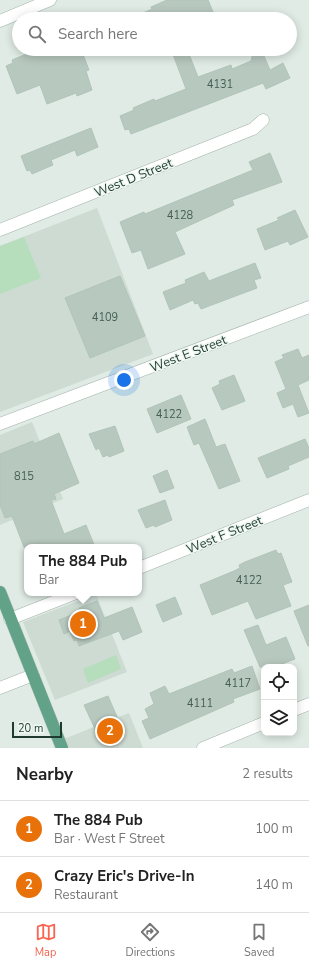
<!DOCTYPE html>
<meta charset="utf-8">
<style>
:root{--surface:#fff;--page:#f6f6f6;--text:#222;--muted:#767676;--line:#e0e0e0;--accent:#f76551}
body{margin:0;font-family:"Nunito Sans",sans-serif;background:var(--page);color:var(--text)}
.controls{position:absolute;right:12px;bottom:12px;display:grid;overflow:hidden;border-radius:8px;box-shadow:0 2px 10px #0003}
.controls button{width:36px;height:36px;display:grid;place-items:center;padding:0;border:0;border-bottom:1px solid var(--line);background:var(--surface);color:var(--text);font:20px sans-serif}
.scale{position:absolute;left:12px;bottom:10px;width:50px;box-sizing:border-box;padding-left:4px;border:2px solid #1f3b30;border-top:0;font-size:11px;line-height:14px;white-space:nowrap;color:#1f3b30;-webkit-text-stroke:3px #eff7f2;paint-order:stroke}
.you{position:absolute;left:124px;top:380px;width:14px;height:14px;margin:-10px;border:3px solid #fff;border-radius:50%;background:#1a73e8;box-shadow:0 0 0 6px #1a73e833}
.badge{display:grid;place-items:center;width:26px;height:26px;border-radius:50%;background:var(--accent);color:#fff;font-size:13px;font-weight:700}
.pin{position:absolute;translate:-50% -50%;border:2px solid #fff;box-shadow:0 1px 4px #0006}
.popup{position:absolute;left:24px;top:544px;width:118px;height:52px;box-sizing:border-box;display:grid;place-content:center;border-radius:8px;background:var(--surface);filter:drop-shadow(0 1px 3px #0005);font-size:13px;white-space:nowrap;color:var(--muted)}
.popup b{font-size:15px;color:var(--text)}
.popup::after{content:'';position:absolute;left:50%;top:100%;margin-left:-8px;border:8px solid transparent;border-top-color:var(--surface)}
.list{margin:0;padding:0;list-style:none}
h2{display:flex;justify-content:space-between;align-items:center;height:52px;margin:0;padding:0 16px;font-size:17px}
h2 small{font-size:13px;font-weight:400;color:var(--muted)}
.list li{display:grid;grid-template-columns:26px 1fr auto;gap:12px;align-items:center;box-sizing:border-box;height:56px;padding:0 16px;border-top:1px solid var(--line)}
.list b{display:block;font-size:15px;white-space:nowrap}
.list p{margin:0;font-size:13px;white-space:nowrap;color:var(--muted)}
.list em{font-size:13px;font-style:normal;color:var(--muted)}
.icon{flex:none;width:22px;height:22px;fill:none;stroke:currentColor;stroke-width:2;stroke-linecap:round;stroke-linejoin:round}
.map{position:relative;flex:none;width:309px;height:748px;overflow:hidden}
.search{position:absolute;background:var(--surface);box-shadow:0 2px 10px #0003;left:12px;right:12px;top:12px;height:44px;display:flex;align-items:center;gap:10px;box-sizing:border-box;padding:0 14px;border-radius:22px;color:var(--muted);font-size:15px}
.sheet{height:164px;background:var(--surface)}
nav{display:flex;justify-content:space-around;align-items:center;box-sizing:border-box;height:56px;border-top:1px solid var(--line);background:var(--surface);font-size:11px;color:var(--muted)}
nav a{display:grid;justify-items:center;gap:2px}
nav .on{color:var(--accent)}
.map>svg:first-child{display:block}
.built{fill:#cddbd3}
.green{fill:#b6ddbc}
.building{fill:#b7c8bf;stroke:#b1c4ba}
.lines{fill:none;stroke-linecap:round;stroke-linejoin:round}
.minor-casing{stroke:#a2b3aa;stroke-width:13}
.major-casing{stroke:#c0c8c5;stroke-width:13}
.minor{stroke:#fff;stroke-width:12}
.major{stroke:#61a289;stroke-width:12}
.labels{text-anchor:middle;stroke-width:3;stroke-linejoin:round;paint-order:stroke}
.number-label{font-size:11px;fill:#455e54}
.street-label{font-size:13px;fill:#1f3b30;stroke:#eff7f2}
</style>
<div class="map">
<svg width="309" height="748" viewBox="0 0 309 748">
<rect width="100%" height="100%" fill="#dfebe4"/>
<path class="built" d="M 97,208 L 153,354 L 0,412 L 0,246 Z
M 32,422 L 63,499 L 0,525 L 0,435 Z
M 96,594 L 127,672 L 55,700 L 23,622 Z
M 129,713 L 143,748 L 67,748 L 64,739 Z"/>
<path class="green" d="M 24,237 L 41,278 L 0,294 L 0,246 Z
M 116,655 L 121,669 L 88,683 L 83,669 Z"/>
<path class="building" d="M 167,0 L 208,0 L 216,19 L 129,19 L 152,9 L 151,7 Z
M 39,49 L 81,49 L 89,70 L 86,71 L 92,90 L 77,96 L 76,93 L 47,104 L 40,85 L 17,94 L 6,66 L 13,63 L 12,60 Z
M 171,49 L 187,49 L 198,77 L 231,65 L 232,69 L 251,61 L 254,49 L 261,49 L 270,70 L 283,63 L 290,78 L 266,89 L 263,83 L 131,134 L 129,129 L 125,130 L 120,116 L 134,110 L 133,108 L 154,99 L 155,101 L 186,89 Z
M 91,128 L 98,147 L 77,156 L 75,150 L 51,160 L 53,165 L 32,174 L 30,170 L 27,171 L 21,156 Z
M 270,153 L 282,182 L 232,200 L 234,205 L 175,232 L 185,254 L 148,269 L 141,250 L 132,253 L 120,222 L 144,212 L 145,214 L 253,170 L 249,162 Z
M 295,210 L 308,237 L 290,245 L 288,241 L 265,250 L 257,229 L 279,220 L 277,218 Z
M 255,263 L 261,278 L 254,280 L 257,288 L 201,309 L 198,303 L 195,304 L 193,300 L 170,310 L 163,292 L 186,283 L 185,280 L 204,272 L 209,281 Z
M 120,276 L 145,336 L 90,358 L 65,298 Z
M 298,349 L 302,358 L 309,355 L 309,380 L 298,385 L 309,413 L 298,417 L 293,404 L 283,408 L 277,393 L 286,389 L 275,362 L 284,358 L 282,355 Z
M 234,375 L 245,401 L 222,410 L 212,388 L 220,384 L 219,381 Z
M 181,395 L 191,419 L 157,433 L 147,409 Z
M 205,419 L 216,447 L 225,444 L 240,481 L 219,489 L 199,443 L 194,445 L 187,427 Z
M 115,426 L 124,451 L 109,457 L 108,455 L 103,457 L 99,448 L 96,450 L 89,434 Z
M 59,433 L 79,483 L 54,494 L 56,499 L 51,500 L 64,534 L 86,525 L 95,547 L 24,547 L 12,516 L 5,518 L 0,505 L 0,454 L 33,441 L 34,444 Z
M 305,439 L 309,448 L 309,457 L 288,466 L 289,469 L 267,478 L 258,458 Z
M 167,470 L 174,488 L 160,493 L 153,476 Z
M 165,500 L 172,520 L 155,527 L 154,525 L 146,528 L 138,510 Z
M 276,550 L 278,554 L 281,553 L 292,582 L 283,585 L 291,606 L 256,619 L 248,601 L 212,615 L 200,585 L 234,571 L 240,568 L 239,565 L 245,562 Z
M 175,597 L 182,614 L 163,622 L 156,605 Z
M 97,601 L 104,618 L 132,607 L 142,632 L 123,640 L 119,631 L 79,646 L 77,640 L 74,641 L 70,631 L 64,634 L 59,620 L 79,612 L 79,608 Z
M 309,605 L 309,646 L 308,646 L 294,611 Z
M 258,625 L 266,645 L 286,637 L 295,659 L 274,667 L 260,667 L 244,630 Z
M 252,666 L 260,689 L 233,699 L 234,702 L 150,739 L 142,721 L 149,718 L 145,709 L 154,704 L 150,693 L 165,686 L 169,694 L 232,669 L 234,673 Z
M 108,696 L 124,733 L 101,742 L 84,705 Z"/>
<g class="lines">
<defs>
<path id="minor" d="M 0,21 L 50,0
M 0,230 L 253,129 L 263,120
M 0,424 L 309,307
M 139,568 L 309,500
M 10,619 L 76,593
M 0,688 L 33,675
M 294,710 L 309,704
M 203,748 L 264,723"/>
<path id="major" d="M 0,592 L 62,748"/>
</defs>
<use href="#minor" class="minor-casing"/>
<use href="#major" class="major-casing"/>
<use href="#minor" class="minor"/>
<use href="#major" class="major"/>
</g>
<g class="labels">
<g class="number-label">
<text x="220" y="88">4131</text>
<text x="180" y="219">4128</text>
<text x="105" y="321">4109</text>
<text x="169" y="418">4122</text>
<text x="24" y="480">815</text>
<text x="249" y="584">4122</text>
<text x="238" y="687">4117</text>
<text x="200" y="707">4111</text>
</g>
<g class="street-label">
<text transform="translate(133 177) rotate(-22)" y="5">West D Street</text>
<text transform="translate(188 353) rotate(-21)" y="5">West E Street</text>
<text transform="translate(224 534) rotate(-22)" y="5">West F Street</text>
</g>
</g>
</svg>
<div class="controls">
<button><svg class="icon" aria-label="locate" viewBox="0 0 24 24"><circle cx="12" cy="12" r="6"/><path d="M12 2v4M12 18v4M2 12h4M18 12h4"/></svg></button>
<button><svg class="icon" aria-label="layers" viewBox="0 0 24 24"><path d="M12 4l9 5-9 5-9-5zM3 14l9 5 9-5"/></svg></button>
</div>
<div class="scale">20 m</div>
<div class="you"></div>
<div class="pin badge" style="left:83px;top:624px;background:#e8710a">1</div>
<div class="popup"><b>The 884 Pub</b>Bar</div>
<div class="pin badge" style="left:110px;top:731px;background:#e8710a">2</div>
<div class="search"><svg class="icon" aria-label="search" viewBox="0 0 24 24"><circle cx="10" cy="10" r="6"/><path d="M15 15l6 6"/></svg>Search here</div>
</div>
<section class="sheet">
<h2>Nearby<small>2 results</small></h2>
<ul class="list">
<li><span class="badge" style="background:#e8710a">1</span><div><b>The 884 Pub</b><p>Bar · West F Street</p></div><em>100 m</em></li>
<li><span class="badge" style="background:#e8710a">2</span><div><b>Crazy Eric's Drive-In</b><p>Restaurant</p></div><em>140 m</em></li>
</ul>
</section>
<nav>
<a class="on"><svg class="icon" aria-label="map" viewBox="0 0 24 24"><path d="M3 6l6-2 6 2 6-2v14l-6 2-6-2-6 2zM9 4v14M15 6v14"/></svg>Map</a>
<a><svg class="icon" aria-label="directions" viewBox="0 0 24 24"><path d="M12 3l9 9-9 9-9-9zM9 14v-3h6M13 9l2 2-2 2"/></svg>Directions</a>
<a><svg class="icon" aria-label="saved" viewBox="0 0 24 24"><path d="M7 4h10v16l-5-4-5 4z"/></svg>Saved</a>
</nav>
